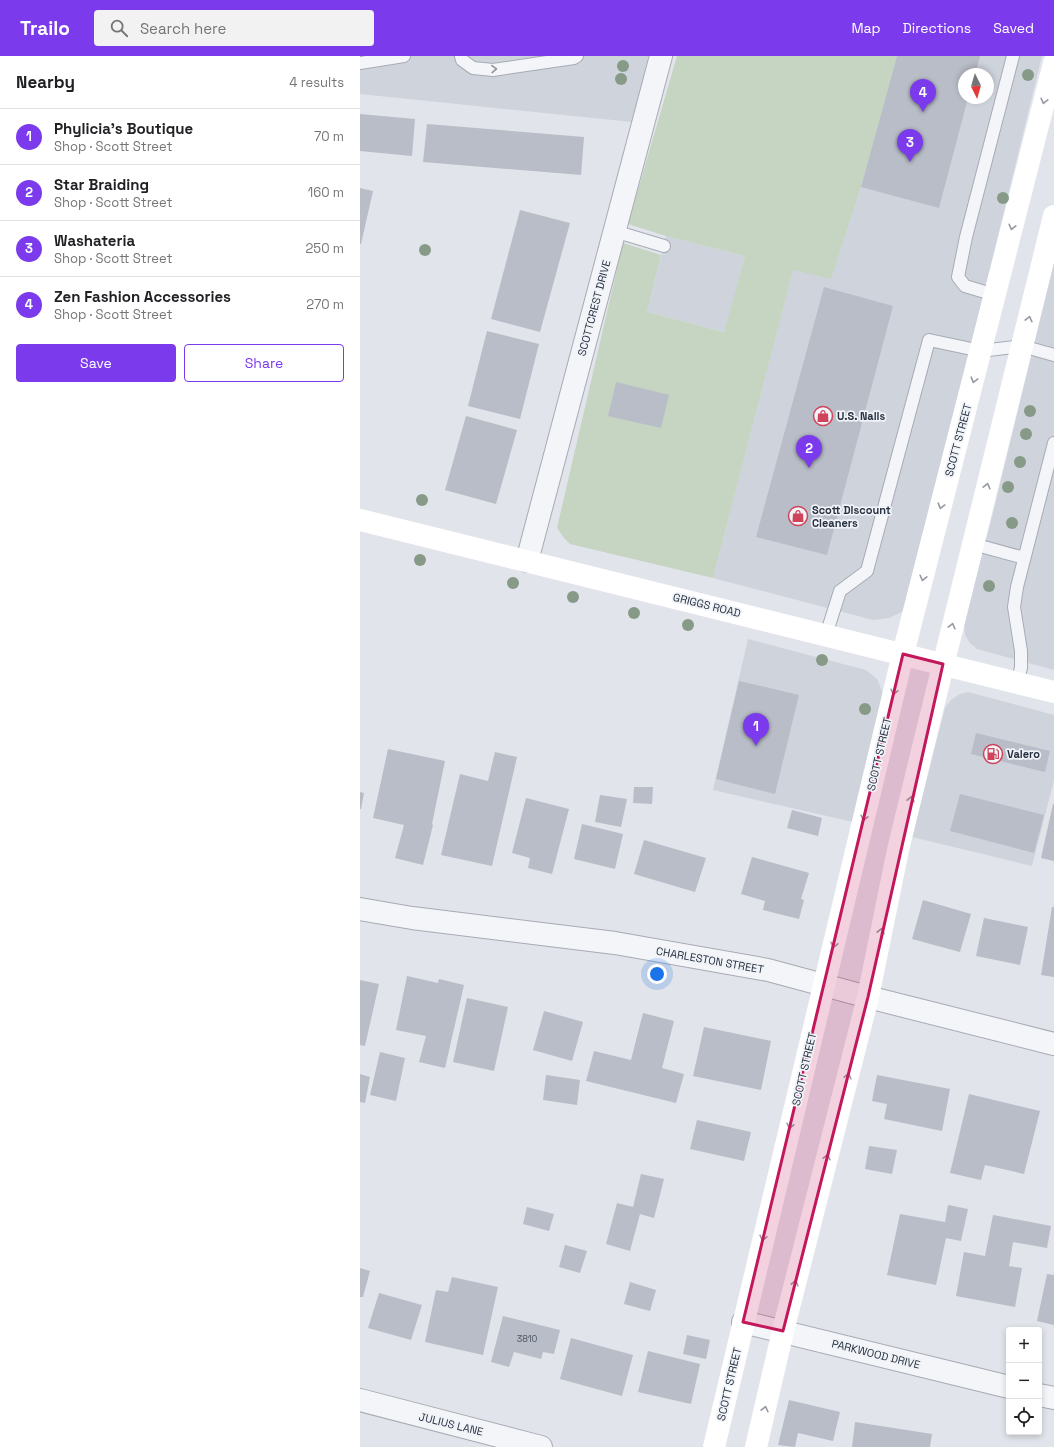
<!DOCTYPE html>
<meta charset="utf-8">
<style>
:root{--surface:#fff;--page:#f2f2f2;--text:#202124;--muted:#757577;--line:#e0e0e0;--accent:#7c3aed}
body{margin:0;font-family:"Space Grotesk",sans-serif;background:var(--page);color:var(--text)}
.controls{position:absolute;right:12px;bottom:12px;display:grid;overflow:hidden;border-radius:4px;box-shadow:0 2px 6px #0003}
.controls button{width:36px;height:36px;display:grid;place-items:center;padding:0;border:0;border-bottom:1px solid var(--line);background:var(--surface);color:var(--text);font:20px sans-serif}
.compass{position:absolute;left:598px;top:12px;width:36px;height:36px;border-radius:50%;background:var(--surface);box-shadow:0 2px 6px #0003;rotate:175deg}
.you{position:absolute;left:297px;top:918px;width:14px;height:14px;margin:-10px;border:3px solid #fff;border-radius:50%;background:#1a73e8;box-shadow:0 0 0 6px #1a73e833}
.badge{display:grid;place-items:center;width:26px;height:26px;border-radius:50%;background:var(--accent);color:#fff;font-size:13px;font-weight:700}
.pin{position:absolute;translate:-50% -33px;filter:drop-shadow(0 1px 2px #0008)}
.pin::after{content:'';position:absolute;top:21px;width:14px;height:12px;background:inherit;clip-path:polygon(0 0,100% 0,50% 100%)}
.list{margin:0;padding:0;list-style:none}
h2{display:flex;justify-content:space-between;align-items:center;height:52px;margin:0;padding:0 16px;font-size:17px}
h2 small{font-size:13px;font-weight:400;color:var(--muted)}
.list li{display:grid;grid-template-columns:26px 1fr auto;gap:12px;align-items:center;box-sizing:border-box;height:56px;padding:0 16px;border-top:1px solid var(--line)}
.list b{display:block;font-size:15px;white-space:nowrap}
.list p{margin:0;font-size:13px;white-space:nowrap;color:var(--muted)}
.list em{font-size:13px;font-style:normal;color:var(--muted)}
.actions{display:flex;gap:8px;padding:12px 16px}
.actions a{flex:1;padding:9px 0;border:1px solid var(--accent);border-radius:4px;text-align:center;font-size:14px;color:var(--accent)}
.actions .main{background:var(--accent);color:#fff}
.icon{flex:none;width:22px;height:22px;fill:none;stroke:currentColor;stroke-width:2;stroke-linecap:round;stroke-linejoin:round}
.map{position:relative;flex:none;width:694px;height:1391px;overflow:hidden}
header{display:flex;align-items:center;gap:24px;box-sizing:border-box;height:56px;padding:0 20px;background:var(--accent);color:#fff}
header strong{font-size:19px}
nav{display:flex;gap:22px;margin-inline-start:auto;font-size:14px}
.search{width:280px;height:36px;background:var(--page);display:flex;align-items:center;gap:10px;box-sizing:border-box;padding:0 14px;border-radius:4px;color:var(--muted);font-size:15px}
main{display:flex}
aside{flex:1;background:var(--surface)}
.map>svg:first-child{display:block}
.built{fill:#cfd3dc;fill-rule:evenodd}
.green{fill:#c6d4c2}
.building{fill:#b8bdc7}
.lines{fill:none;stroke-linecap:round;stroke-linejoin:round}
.lane-casing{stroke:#a6abb4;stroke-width:14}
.street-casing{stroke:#a6abb4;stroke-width:24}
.lane{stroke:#f4f5f8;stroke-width:12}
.street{stroke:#f4f5f8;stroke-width:22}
.secondary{stroke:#fff;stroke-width:22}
.tree{fill:#879a87}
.oneway{stroke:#8e949d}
.oneway2{stroke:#9498a0}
.marked{fill:#c2185b;fill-opacity:0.2;stroke:#c2185b;stroke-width:3;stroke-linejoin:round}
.labels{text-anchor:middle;stroke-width:3.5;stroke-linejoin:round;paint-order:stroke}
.number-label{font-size:9px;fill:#4d5563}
.street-label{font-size:11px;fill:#293242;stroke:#f0f3f7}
.poi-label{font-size:11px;font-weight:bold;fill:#293242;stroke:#f0f3f7;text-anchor:start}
</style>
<header>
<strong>Trailo</strong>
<div class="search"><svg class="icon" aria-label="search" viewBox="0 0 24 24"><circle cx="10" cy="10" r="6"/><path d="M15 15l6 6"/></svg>Search here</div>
<nav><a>Map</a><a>Directions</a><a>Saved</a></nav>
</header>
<main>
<aside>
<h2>Nearby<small>4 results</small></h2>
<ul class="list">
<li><span class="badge">1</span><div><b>Phylicia's Boutique</b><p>Shop · Scott Street</p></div><em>70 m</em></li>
<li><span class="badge">2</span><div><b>Star Braiding</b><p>Shop · Scott Street</p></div><em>160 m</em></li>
<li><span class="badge">3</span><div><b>Washateria</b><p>Shop · Scott Street</p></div><em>250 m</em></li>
<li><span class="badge">4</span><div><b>Zen Fashion Accessories</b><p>Shop · Scott Street</p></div><em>270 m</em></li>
</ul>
<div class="actions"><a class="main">Save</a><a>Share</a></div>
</aside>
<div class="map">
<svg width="694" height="1391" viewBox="0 0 694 1391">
<rect width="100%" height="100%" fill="#e1e4ea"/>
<path class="built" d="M 0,0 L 289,0 L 272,66 L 0,38 Z
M 537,0 L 682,0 L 549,543 L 542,556 L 529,562 L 513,564 L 353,522 L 433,213 L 471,222 L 501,131 ZM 604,18 L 628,18 L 628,42 L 604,42 Z
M 306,180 L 385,200 L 365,276 L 287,256 Z
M 694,207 L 694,614 L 617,593 L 610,587 L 605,579 L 604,568 L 631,465 Z
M 388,583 L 506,614 L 517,623 L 522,635 L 522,645 L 493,766 L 353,734 Z
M 608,636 L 694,659 L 694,724 L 672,810 L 552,781 L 585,652 L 591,644 L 600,638 Z"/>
<path class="green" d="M 317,0 L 537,0 L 501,131 L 471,223 L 433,214 L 353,522 L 210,488 L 204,482 L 197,472 L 263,187 L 301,199 L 287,256 L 364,276 L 385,200 L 306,180 L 268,168 Z"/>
<path class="building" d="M 537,0 L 620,0 L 615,18 L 604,18 L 604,42 L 608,42 L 579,152 L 501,131 Z
M 0,58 L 55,63 L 52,100 L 0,95 Z
M 67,68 L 224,81 L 221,119 L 63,106 Z
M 0,132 L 13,135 L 1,188 L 0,188 Z
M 160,154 L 210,167 L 180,276 L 131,263 Z
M 464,231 L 533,250 L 467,499 L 396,481 Z
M 127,275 L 179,288 L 160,363 L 108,350 Z
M 256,326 L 309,339 L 301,372 L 248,360 Z
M 106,360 L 157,374 L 136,448 L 85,434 Z
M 379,625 L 439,639 L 415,738 L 356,723 Z
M 616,677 L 690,695 L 685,716 L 611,698 Z
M 28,693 L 85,705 L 72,768 L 73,769 L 63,809 L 35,802 L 44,769 L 13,762 Z
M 135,696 L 157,701 L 132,810 L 81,799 L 100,718 L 128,725 Z
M 274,731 L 293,731 L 292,748 L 273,747 Z
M 0,736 L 4,737 L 1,753 L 0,753 Z
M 600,738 L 684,759 L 674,797 L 590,775 Z
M 240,739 L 267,743 L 261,771 L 235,766 Z
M 166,742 L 209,753 L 192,818 L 168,812 L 170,802 L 152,797 Z
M 693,748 L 694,748 L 694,805 L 681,802 Z
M 432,754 L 462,762 L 458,780 L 427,772 Z
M 222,768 L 263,778 L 255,813 L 214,803 Z
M 284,784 L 346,802 L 335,836 L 274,818 Z
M 392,801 L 449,817 L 441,843 L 444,844 L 439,863 L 403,854 L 405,845 L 381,838 Z
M 563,844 L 611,858 L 600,896 L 552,883 Z
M 692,851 L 694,851 L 694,921 L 681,919 Z
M 624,862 L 668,871 L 660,909 L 616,900 Z
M 47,920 L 78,927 L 79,923 L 104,929 L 85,1012 L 59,1006 L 66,980 L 36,974 Z
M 0,924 L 19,928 L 5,990 L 0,989 Z
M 107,942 L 148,951 L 134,1015 L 93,1006 Z
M 184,955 L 223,966 L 212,1005 L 173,994 Z
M 283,957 L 314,965 L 302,1012 L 324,1018 L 316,1047 L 226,1025 L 234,995 L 271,1004 Z
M 344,971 L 411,985 L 401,1034 L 333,1020 Z
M 20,996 L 45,1002 L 36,1045 L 10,1039 Z
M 0,1018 L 10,1021 L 5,1047 L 0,1046 Z
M 186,1019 L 220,1024 L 217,1049 L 183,1044 Z
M 517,1019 L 590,1033 L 582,1075 L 524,1063 L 527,1048 L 512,1045 Z
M 609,1038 L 680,1055 L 664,1118 L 625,1109 L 621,1124 L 590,1117 Z
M 337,1064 L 391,1076 L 384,1105 L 330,1093 Z
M 509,1090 L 537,1094 L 532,1118 L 505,1113 Z
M 281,1118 L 304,1123 L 294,1162 L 280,1158 L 270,1195 L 246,1188 L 257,1147 L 273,1151 Z
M 588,1149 L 608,1153 L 601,1185 L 586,1182 L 576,1229 L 527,1219 L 540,1158 L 585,1166 Z
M 167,1151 L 194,1158 L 189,1175 L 163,1168 Z
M 633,1159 L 691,1170 L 687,1192 L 653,1186 L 649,1210 L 662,1212 L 655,1251 L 596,1240 L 604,1196 L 625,1200 Z
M 205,1189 L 227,1195 L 220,1217 L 199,1211 Z
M 0,1212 L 10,1215 L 3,1241 L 0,1241 Z
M 687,1218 L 694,1219 L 694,1269 L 677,1265 Z
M 92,1221 L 138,1231 L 123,1299 L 65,1286 L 76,1234 L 88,1236 Z
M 270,1226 L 296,1234 L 290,1255 L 264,1248 Z
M 19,1237 L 62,1249 L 51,1284 L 8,1272 Z
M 143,1260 L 200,1274 L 194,1298 L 183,1296 L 181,1303 L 154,1296 L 149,1311 L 131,1306 Z
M 327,1279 L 350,1284 L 346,1303 L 323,1298 Z
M 211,1282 L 273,1299 L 262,1340 L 200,1323 Z
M 288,1295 L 340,1308 L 331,1348 L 278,1336 Z
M 429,1344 L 480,1356 L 473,1385 L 438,1377 L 435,1391 L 418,1389 Z
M 495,1366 L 572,1378 L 570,1391 L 492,1391 Z"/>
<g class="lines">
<defs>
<path id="lane" d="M 101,0 L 102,4 L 113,12 L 133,14 L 214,2 L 217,0
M 0,7 L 44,0
M 254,175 L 304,190
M 635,239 L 605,230 L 598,221 L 606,181 L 653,0
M 613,488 L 664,502
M 466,579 L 480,535 L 507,515 L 569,284 L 621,295 L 662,290 L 694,299
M 657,626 L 661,612 L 661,595 L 654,551 L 657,531 L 694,387"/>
<path id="street" d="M 167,505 L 301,0
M 0,853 L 52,862 L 255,887 L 408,914 L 508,941 L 694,988
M 383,1266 L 649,1331
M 679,1339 L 694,1342
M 0,1344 L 181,1391"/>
</defs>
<use href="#lane" class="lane-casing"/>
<use href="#street" class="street-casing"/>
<use href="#lane" class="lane"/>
<use href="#street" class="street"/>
<path class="secondary" d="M 0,464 L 694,636
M 354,1391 L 543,598 L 694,7
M 396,1391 L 423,1275 L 508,941 L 538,794 L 562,695 L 694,160"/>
</g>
<g class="tree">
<circle cx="263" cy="10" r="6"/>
<circle cx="668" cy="19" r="6"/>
<circle cx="261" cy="23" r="6"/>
<circle cx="643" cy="142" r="6"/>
<circle cx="65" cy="194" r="6"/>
<circle cx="670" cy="355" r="6"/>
<circle cx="666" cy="378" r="6"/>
<circle cx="660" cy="406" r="6"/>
<circle cx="648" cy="431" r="6"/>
<circle cx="62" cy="444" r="6"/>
<circle cx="652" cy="467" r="6"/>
<circle cx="60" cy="504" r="6"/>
<circle cx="153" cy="527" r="6"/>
<circle cx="629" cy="530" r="6"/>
<circle cx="213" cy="541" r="6"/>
<circle cx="274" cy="557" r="6"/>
<circle cx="328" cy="569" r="6"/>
<circle cx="462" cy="604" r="6"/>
<circle cx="505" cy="653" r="6"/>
</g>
<defs><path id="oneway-chevron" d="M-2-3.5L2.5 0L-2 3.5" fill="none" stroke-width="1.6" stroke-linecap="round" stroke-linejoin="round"/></defs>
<use class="oneway" href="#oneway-chevron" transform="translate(134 13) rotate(-2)"/>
<g class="oneway2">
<use href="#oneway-chevron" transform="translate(684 45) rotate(104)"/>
<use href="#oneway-chevron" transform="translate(652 171) rotate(104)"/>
<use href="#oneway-chevron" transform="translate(669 263) rotate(-76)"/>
<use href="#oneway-chevron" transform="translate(614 324) rotate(105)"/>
<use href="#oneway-chevron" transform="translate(627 430) rotate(-76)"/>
<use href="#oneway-chevron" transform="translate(581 450) rotate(105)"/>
<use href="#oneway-chevron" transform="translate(563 522) rotate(104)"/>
<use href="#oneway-chevron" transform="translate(592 570) rotate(-76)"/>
<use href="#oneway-chevron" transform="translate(534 636) rotate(103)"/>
<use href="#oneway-chevron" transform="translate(551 743) rotate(-77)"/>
<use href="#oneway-chevron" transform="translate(504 762) rotate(103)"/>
<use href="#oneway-chevron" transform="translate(521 875) rotate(-78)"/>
<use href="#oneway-chevron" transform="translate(474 889) rotate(103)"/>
<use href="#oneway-chevron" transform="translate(488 1020) rotate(-76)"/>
<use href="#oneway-chevron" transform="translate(430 1070) rotate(103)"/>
<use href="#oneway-chevron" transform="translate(467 1101) rotate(-76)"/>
<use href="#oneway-chevron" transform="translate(403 1182) rotate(103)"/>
<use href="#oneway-chevron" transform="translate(435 1227) rotate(-76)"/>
<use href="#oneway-chevron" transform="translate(405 1353) rotate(-77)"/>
</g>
<path class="marked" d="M 543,598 L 583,608 L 508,941 L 423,1275 L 383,1266 Z"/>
<defs>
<symbol id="shop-ring" viewBox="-11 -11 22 22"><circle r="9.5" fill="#f0f3f7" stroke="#d0445b" stroke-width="1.5"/><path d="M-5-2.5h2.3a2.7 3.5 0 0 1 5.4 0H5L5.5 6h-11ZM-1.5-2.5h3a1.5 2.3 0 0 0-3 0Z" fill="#d0445b"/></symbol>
<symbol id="fuel-ring" viewBox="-11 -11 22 22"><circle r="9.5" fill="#f0f3f7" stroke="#d0445b" stroke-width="1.5"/><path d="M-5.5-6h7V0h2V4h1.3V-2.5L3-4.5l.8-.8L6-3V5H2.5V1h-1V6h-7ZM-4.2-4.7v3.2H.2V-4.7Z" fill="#d0445b"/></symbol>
</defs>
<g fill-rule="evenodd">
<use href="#shop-ring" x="452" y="349" width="22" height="22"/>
<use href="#shop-ring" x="427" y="449" width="22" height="22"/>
<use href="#fuel-ring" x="622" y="687" width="22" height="22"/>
</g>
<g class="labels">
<g class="number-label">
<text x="167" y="1286">3810</text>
</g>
<g class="street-label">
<text transform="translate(234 252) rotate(-75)" y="4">SCOTTCREST DRIVE</text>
<text transform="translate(598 384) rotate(-75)" y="4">SCOTT STREET</text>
<text transform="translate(347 549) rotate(14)" y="4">GRIGGS ROAD</text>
<text transform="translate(519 698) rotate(-77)" y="4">SCOTT STREET</text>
<text transform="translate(350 904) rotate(10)" y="4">CHARLESTON STREET</text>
<text transform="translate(444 1013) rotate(-77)" y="4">SCOTT STREET</text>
<text transform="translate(516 1298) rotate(14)" y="4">PARKWOOD DRIVE</text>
<text transform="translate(369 1328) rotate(-77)" y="4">SCOTT STREET</text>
<text transform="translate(91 1368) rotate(14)" y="4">JULIUS LANE</text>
</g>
<g class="poi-label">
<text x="477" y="364">U.S. Nails</text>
<text x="452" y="458">Scott Discount<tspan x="452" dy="13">Cleaners</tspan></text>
<text x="647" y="702">Valero</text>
</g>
</g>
</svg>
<div class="controls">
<button>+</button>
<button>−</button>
<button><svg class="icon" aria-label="locate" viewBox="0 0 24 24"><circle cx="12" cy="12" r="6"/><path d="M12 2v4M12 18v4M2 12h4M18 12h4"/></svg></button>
</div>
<svg class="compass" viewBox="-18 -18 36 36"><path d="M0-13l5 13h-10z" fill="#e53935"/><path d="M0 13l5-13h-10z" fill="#757577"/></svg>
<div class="you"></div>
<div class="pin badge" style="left:396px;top:690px">1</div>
<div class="pin badge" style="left:449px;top:412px">2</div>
<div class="pin badge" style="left:550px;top:106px">3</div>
<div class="pin badge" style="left:563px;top:56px">4</div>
</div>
</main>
